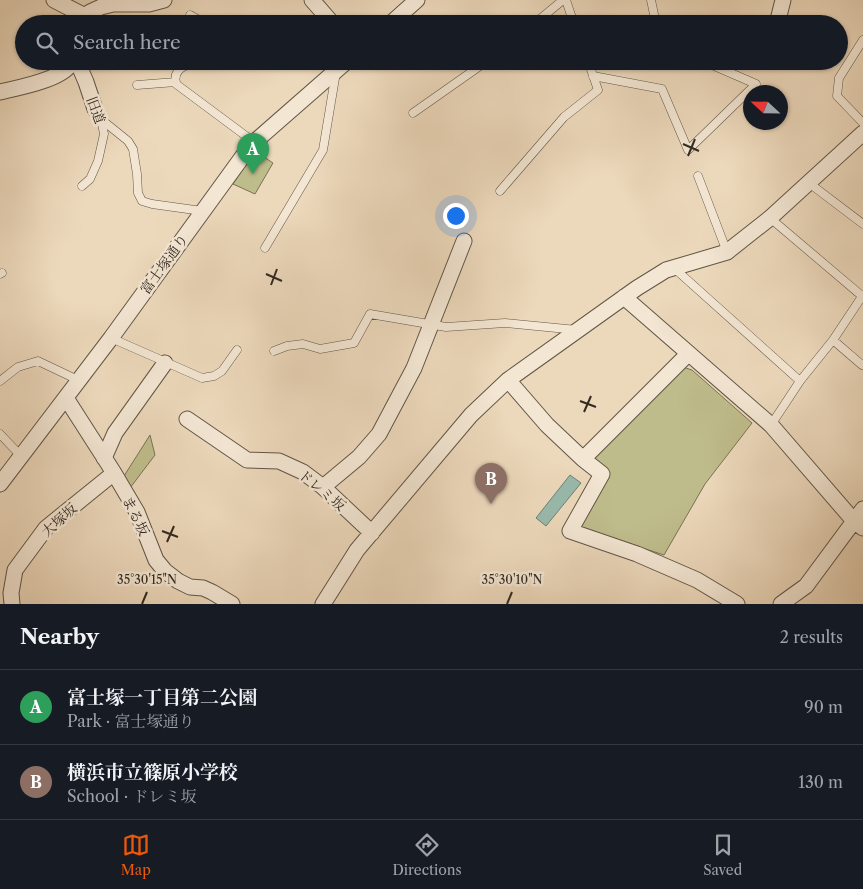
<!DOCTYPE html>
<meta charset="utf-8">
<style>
:root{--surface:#171b24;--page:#20242c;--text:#f1f3f6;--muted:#9ea1a6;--line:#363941;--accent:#ea580c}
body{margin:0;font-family:"Libre Caslon Text","Noto Serif JP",serif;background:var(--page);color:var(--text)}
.compass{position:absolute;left:743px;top:85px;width:45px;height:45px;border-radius:50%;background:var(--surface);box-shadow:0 1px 4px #0004;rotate:292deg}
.you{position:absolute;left:455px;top:215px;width:18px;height:18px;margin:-12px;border:4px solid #fff;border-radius:50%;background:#1a73e8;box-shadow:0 0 0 8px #1a73e833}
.badge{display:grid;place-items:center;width:32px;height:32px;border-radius:50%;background:var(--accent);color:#fff;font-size:16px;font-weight:700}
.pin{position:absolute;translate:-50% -41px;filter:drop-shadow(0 1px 2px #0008)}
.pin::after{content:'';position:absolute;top:26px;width:18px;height:15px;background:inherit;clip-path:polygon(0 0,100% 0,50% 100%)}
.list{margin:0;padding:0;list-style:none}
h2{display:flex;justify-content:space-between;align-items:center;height:65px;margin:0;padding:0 20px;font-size:21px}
h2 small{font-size:16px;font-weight:400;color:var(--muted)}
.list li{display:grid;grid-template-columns:32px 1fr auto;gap:15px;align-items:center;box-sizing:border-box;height:75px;padding:0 20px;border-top:1px solid var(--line)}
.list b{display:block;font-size:19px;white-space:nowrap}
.list p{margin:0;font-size:16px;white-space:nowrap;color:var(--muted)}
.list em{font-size:16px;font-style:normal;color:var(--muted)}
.icon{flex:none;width:28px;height:28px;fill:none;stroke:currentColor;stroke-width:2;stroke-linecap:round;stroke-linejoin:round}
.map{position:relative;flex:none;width:863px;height:604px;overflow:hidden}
.search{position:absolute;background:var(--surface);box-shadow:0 1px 4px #0004;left:15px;right:15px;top:15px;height:55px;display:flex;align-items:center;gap:12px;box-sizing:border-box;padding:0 18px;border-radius:28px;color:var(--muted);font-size:19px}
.sheet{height:215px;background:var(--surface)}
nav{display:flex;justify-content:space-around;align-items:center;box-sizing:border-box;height:70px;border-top:1px solid var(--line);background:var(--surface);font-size:14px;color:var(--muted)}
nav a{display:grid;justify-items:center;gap:2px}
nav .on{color:var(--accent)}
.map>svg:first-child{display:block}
.green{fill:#bfbc8b;stroke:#797356}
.water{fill:#99baad;stroke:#708075}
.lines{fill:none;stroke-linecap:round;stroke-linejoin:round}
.service-casing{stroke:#615647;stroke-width:9}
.minor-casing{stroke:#615647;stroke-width:17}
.service{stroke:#f3e6d3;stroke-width:8}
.minor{stroke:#f3e6d3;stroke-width:15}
.ticks{fill:none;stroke:#332a20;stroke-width:2}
.labels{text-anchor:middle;stroke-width:5;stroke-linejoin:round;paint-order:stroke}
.street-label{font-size:14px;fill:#332a20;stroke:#f3e6d3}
.ticks-label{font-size:12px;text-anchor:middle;fill:#332a20;stroke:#f3e6d3;stroke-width:5;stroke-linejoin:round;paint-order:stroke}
</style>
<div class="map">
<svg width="863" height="604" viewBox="0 0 863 604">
<rect width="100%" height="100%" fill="#ecd8bb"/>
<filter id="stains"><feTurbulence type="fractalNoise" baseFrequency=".004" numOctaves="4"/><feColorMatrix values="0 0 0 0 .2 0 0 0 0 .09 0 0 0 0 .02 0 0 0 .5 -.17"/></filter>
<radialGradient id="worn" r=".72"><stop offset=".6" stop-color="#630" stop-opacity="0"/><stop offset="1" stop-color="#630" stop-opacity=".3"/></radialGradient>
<path class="green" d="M 255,151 L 273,163 L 255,194 L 233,184 Z
M 683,367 L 692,370 L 752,423 L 705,484 L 664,555 L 581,528 L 580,522 L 606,473 L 588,458 Z
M 150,435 L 155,455 L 130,488 L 124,476 Z"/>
<path class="water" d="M 570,475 L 581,483 L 546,526 L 536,518 Z"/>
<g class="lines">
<defs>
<path id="service" d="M 566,0 L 574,24
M 651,0 L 656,24
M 190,15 L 206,24
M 534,24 L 563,0
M 863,40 L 839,78 L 837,96 L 863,123
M 212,61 C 199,63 171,62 176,84 L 254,142
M 593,76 L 662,89 L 688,150 L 756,84 L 703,61
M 137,85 L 176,82
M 413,113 L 487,61
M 102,120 L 128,141 L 133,149 L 137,174 L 138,193 L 142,201 L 152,204 L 202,211
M 698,176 L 727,252
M 809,183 L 863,224
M 82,186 L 90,179 L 98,161 L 104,134 L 101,119
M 500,191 L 564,117 L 598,90 L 588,61
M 770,218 L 862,296
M 265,248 L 323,150 L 336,72
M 674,268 L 800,381
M 0,274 L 2,273
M 111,338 L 202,378 L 214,376 L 222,371 L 237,350
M 833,340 L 862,365 L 863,364
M 274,351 L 287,346 L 303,344 L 320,349 L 354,343 L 370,314 L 446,327 L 505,323 L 577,330
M 0,381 L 18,367 L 38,361 L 78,380
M 771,425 L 800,381 L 833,340 L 863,295
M 0,434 L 21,456"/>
<path id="minor" d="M 54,0 L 87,17
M 312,0 L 333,24
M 82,24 L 90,12 L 101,7 L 113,4 L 149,4 L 164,0
M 390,24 L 417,0
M 777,24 L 783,0
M 77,61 L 86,82 L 95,109
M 0,92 C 17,88 67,79 72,61
M 624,297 L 771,425 L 854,521 L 863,528
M 508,380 L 547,425 L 583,459 L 602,474 L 570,531 L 637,554 L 697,580 L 737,604
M 66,398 L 114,473 L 137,512 L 156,560 L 165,571 L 178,581 L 190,587 L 203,588 L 212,592 L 232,604
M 187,419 L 247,460 L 279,461 L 303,472 L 323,487 L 372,533
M 104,458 L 115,433 L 165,363
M 583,459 L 688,354
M 0,484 L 111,338 L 251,145 L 347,61
M 323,487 L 359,457 L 379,434 L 414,368 L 464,241
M 12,604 L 11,593 L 15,570 L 46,528 L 114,473
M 323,604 L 357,550 L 471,415 L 508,380 L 637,288 L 666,270 L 727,252 L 770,218 L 863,133
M 781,604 L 806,586 L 863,509"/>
</defs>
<use href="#service" class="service-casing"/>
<use href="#minor" class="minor-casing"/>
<use href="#service" class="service"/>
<use href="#minor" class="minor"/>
</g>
<path class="ticks" d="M 683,144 L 699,151M 688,156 L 695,139M 266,274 L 282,281M 271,285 L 277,269M 580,401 L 596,407M 584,412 L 591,396M 162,531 L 178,537M 167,542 L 174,526M 142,604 L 147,592M 507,604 L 512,592"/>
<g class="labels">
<g class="street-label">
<text transform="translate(96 110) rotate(69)" y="5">旧道</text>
<text transform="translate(164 264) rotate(-54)" y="5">富士塚通り</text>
<text transform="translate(322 490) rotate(39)" y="5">ドレミ坂</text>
<text transform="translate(136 516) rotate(64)" y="5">まる坂</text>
<text transform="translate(59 520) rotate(-42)" y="5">大塚坂</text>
</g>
</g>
<g class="ticks-label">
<text x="147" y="584">35°30'15"N</text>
<text x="512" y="584">35°30'10"N</text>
</g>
<rect width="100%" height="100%" filter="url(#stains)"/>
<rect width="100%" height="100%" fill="url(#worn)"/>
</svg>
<svg class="compass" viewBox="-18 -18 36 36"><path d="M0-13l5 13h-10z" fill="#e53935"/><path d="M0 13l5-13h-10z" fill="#9ea1a6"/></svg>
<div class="you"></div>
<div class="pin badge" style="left:253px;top:174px;background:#2e9e5b">A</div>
<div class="pin badge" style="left:491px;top:504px;background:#8d6e63">B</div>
<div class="search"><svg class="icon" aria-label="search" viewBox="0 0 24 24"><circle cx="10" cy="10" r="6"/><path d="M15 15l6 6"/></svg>Search here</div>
</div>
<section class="sheet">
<h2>Nearby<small>2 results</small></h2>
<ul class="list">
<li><span class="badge" style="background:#2e9e5b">A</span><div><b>富士塚一丁目第二公園</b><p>Park · 富士塚通り</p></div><em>90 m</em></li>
<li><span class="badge" style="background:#8d6e63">B</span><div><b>横浜市立篠原小学校</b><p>School · ドレミ坂</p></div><em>130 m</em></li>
</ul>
</section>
<nav>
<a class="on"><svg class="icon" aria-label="map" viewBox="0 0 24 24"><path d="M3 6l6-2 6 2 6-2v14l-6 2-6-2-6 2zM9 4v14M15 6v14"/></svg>Map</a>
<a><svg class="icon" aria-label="directions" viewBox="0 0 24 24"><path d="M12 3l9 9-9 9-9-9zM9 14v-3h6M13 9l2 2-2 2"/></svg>Directions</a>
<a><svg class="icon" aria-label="saved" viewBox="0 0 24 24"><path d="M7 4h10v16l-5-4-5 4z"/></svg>Saved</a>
</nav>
